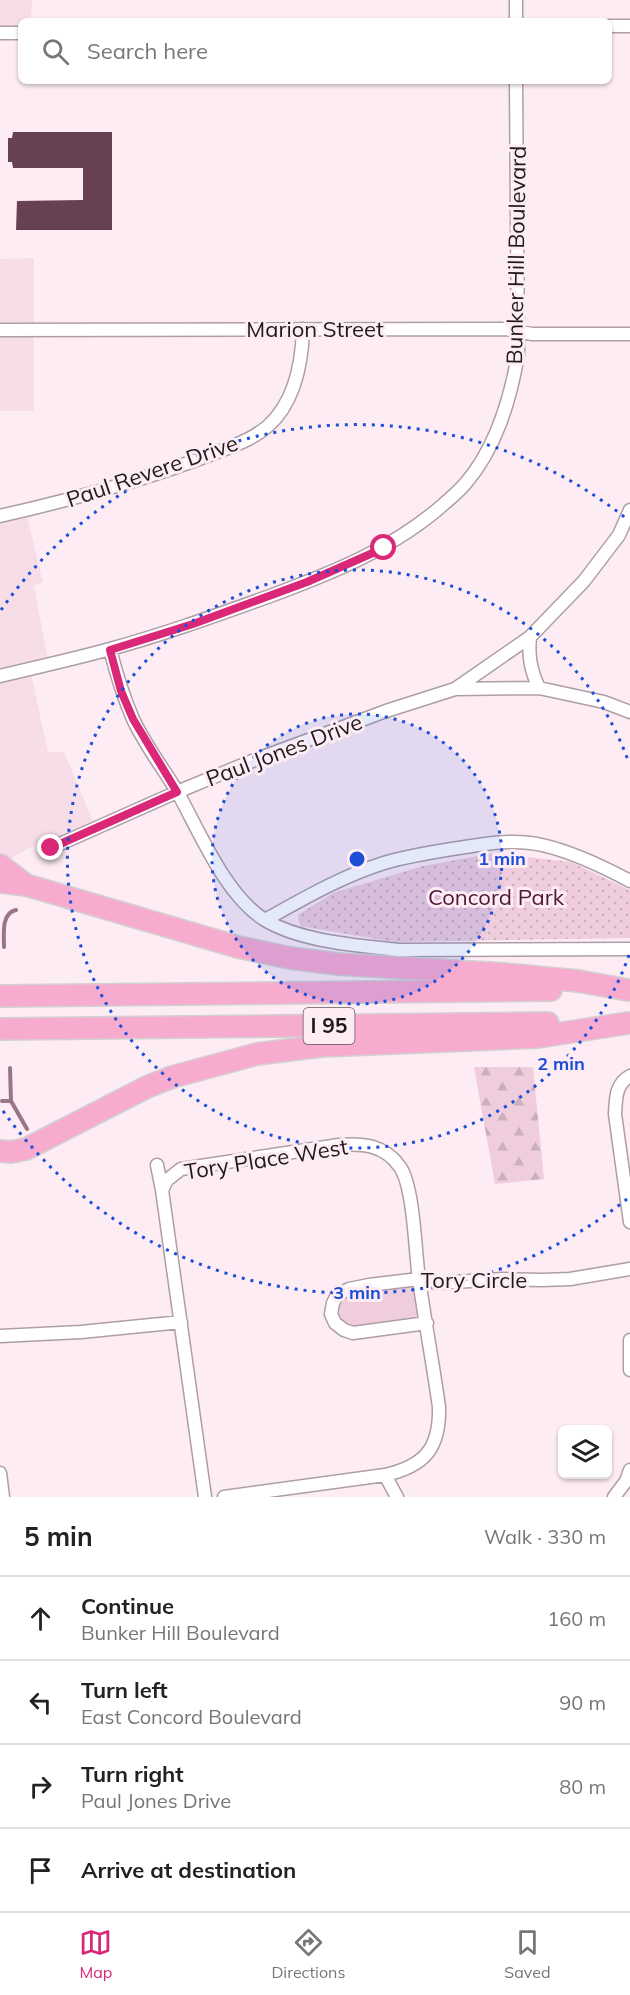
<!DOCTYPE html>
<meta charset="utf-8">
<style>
:root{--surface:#fff;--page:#f2f2f2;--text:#222;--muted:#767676;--line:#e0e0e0;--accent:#db2777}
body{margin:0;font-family:Mulish,sans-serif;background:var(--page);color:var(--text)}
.controls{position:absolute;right:18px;bottom:18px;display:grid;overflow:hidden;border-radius:9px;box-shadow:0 2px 4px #0004}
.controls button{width:54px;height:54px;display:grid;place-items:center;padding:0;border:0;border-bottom:2px solid var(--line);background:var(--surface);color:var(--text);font:30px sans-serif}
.stop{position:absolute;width:18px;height:18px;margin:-14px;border:4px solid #db2777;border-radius:50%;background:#fff}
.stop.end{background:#db2777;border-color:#fff;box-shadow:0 2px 6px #0008}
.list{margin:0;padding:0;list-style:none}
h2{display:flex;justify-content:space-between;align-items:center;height:78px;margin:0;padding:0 24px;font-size:26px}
h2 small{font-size:20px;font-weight:400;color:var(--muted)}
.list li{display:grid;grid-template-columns:39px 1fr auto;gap:18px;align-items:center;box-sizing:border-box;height:84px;padding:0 24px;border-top:2px solid var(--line)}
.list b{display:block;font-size:22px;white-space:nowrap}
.list p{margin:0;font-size:20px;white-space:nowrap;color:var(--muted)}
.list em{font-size:20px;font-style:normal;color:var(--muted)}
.icon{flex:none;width:33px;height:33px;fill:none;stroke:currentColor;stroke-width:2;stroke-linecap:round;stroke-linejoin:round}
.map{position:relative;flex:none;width:630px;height:1497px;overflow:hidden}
.search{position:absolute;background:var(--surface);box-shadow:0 2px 4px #0004;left:18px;right:18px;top:18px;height:66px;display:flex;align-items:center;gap:15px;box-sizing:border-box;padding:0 21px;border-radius:9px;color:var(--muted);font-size:22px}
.sheet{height:414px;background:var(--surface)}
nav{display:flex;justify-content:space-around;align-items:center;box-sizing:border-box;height:84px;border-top:2px solid var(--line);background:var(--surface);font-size:16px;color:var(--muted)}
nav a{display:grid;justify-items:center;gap:3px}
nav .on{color:var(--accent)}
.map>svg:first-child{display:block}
.built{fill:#f6dde8}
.grass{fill:#efcddc}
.forest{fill:url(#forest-firs)}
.park{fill:url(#park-dots)}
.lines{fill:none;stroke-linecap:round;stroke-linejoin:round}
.stream{stroke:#987686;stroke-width:4}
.building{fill:#684053}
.street-casing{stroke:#ae9ea5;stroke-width:15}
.highway-casing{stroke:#d2d1d2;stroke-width:24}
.street{stroke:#fff;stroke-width:12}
.highway{stroke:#f7abcf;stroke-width:21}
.route{stroke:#db2777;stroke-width:8}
.ring{fill:none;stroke:#1d4ed8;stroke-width:3;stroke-dasharray:3 6}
.labels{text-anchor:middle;stroke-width:6;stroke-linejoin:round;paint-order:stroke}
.shield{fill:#fdecf3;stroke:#62585c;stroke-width:1.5}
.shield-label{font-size:21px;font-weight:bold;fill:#1f191c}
.street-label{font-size:22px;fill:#1f191c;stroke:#fdecf3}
.park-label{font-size:22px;fill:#4f1736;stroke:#fdecf3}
.centre{fill:#1d4ed8;stroke:#fdecf3;stroke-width:3}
.ring-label{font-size:18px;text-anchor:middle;font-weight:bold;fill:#1d4ed8;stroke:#fdecf3;stroke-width:6;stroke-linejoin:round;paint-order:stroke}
</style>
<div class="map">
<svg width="630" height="1497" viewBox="0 0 630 1497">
<defs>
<pattern id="forest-firs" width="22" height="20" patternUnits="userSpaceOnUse" patternTransform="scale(1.5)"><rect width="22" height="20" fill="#efcddc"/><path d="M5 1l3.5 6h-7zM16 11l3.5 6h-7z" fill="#ccafbc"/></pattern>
<pattern id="park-dots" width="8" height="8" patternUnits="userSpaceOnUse" patternTransform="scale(1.5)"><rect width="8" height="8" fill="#efcddc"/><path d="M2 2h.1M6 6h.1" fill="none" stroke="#ccafbc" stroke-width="1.8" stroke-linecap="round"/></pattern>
</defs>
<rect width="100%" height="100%" fill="#fdecf3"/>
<path class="built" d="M 0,0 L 32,0 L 31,21 L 21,21 L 21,39 L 0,39 Z
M 34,258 L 34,411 L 0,411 L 0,259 Z
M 27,516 L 43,582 L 34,586 L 48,661 L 29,665 L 48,752 L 64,752 L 93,821 L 66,836 L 49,836 L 5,862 L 0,857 L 0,524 Z"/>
<path class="grass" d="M 408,1285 L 417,1292 L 421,1311 L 417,1316 L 409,1320 L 360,1328 L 347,1327 L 336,1317 C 337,1312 336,1307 338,1303 C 347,1288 392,1287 408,1285 Z"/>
<path class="forest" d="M 474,1067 L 533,1067 L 544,1179 L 495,1184 Z"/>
<path class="park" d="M 494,853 L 571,862 L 630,890 L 630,938 L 395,942 L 300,926 L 298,915 L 333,893 L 423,866 Z"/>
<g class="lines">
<path class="stream" d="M 4,947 C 4,934 1,913 16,910
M 10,1068 L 11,1101 L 27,1129
M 2,1101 L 11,1101"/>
</g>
<path class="building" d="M 13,132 L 112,132 L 112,230 L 16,230 L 17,201 L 83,200 L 83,168 L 13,168 L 12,162 L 8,162 L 8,138 L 12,138 Z"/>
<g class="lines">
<defs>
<path id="street" d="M 516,0 L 516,21
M 609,26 L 630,26
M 0,33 L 21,33
M 0,330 L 506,329 L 532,334 L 630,334
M 0,516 C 70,500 139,482 207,456 C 227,448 251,441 268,426 C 295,402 302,363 303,329
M 530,637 C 528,657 531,671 539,688
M 110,649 C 116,673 123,696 133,719 C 145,745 163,768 178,793 C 200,833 226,896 265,920 C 302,942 356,945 398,950 L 630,949
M 0,676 C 37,667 74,659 110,649 C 165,634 217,615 270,596 C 332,573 395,548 445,503 C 452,497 459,491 465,484 C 496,448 510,401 518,355 L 516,81
M 455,689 L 530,637 L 584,581 L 619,535 L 630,510
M 51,848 L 177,792 L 257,759 L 386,711 L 455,689 L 539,688 L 604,702 L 630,712
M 265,920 C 303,899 342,876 384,863 C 411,855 438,851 465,847 C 490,843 516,839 542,845 C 573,852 602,866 630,881
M 630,1076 C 615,1084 616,1100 615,1114 L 630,1222
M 157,1165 L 162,1190 L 205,1497
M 162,1190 L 167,1180 L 181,1169 L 339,1145 C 363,1143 385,1145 400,1167 C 414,1187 415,1252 419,1279 C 425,1322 433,1364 439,1407 C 440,1448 425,1466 385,1475 L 224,1497
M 427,1323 L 353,1333 L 344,1330 L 335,1323 L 331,1314 L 333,1303 L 337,1295 L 349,1289 L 369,1285 L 419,1279 L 437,1283 L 503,1279 L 542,1280 L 570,1279 L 630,1269
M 0,1336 L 81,1332 L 181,1322
M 630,1340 L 630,1370
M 0,1473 L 3,1497
M 385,1475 L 397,1497
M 614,1497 L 626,1481 L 630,1470"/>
<path id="highway" d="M 0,865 L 26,885
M 0,882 L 26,885 L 238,947 L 290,958 L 338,964 L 505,974 L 578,981 L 628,990
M 0,996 L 551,990
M 0,1029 L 548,1023
M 0,1151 L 11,1152 L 26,1149 L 147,1087 L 172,1077 L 257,1054 L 321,1046 L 538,1037 L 628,1023"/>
</defs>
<use href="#street" class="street-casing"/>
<use href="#highway" class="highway-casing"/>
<use href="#street" class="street"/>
<use href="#highway" class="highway"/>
</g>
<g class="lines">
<path class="route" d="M 51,848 L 177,792 L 133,719 L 121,691 L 110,650 L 193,624 L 307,582 L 384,548"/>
</g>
<circle cx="357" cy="859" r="145" fill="#1d4ed8" fill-opacity=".12"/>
<g class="ring">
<circle cx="357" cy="859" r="145"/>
<path d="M629 955A289 289 0 1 1 629 763"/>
<path d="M627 1199A434 434 0 0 1 1 1108M1 610A434 434 0 0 1 627 519"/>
</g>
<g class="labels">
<rect class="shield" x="303.5" y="1008" width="51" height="36" rx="4.5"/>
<g class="shield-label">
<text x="329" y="1033">I 95</text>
</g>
<g class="street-label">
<text transform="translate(516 255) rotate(-89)" y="8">Bunker Hill Boulevard</text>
<text x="315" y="337">Marion Street</text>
<text transform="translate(152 471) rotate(-19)" y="8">Paul Revere Drive</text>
<text transform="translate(284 750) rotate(-21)" y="8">Paul Jones Drive</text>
<text transform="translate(266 1159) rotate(-9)" y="8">Tory Place West</text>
<text x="474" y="1288">Tory Circle</text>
</g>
<g class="park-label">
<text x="496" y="905">Concord Park</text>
</g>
</g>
<circle cx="357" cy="859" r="9" class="centre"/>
<g class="ring-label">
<text x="502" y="865">1 min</text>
<text x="561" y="1070">2 min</text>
<text x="357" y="1299">3 min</text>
</g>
</svg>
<div class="controls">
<button><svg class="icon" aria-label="layers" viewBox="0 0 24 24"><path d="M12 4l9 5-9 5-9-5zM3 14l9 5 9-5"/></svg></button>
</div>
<div class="stop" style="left:384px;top:548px"></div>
<div class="stop end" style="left:51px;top:848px"></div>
<div class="search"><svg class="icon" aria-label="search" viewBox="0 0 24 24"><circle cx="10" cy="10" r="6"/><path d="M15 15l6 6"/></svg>Search here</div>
</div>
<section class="sheet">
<h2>5 min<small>Walk · 330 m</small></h2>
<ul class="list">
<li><svg class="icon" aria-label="ahead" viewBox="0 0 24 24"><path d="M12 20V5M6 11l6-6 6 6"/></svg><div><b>Continue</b><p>Bunker Hill Boulevard</p></div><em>160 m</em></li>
<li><svg class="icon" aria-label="left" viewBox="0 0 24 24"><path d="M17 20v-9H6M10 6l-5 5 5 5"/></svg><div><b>Turn left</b><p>East Concord Boulevard</p></div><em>90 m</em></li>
<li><svg class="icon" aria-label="right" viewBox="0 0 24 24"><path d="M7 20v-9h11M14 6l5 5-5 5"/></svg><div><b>Turn right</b><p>Paul Jones Drive</p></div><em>80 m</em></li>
<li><svg class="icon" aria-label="arrive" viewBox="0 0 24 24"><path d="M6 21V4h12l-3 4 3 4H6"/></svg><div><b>Arrive at destination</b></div></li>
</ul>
</section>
<nav>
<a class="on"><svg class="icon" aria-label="map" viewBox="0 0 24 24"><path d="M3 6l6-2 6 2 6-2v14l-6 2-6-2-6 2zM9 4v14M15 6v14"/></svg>Map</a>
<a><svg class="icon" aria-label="directions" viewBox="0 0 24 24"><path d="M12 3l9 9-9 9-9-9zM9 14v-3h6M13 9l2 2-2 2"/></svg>Directions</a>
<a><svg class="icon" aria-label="saved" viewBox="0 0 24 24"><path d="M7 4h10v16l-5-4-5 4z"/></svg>Saved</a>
</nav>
